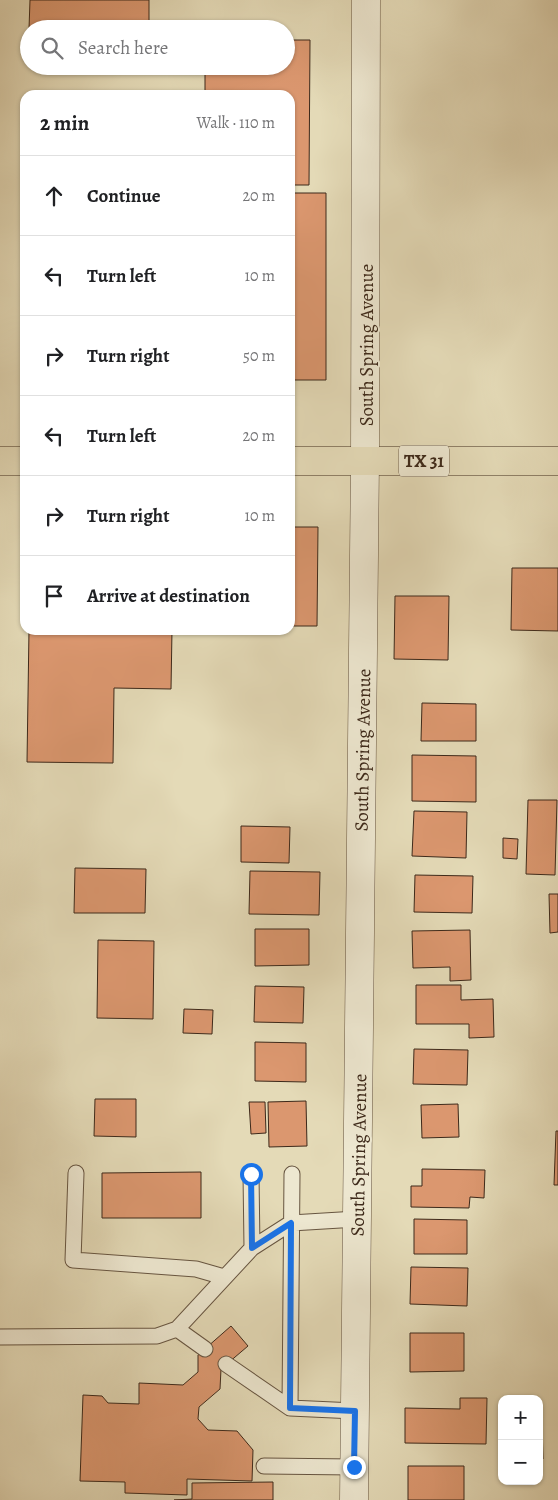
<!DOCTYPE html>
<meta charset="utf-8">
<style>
:root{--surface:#fff;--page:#f6f6f6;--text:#202124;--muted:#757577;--line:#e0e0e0}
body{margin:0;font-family:Alegreya,serif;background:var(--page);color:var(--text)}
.controls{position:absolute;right:15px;bottom:15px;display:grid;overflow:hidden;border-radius:10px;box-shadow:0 1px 4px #0004}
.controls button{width:45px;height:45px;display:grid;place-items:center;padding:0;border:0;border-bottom:1px solid var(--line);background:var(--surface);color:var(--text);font:25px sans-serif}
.stop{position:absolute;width:15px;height:15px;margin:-11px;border:4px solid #1a73e8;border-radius:50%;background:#fff}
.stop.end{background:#1a73e8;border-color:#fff;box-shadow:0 1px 5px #0008}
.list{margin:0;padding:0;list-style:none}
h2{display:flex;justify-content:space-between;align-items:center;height:65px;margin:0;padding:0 20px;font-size:21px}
h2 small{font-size:16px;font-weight:400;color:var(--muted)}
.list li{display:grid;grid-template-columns:32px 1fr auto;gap:15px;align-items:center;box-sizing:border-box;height:80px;padding:0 20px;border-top:1px solid var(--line)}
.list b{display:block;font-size:19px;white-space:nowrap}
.list em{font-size:16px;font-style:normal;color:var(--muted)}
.icon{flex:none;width:28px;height:28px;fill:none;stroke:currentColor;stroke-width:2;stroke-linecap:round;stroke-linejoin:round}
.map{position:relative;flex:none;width:558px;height:1500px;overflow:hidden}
.search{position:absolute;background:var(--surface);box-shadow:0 1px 4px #0004;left:20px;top:20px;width:275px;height:55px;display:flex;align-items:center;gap:12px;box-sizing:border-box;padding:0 18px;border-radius:28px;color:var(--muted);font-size:19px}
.panel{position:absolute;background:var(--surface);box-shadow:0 1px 4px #0004;left:20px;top:90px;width:275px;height:545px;border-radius:15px}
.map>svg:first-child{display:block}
.building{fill:#db976f;stroke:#3d291a}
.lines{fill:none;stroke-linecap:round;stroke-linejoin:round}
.lane-casing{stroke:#675541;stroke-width:17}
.street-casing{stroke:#675541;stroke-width:29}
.primary-casing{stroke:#3d291a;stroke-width:29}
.lane{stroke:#ede7d0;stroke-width:15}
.street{stroke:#ede7d0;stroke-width:28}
.primary{stroke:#e4dab7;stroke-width:28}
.route{stroke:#1a73e8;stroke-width:6}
.labels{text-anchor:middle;stroke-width:4;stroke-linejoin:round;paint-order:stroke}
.shield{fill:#ede7d0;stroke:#726251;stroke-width:1}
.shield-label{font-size:18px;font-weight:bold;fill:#3d291a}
.street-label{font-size:19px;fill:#3d291a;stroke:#ede7d0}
</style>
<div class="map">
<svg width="558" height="1500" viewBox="0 0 558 1500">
<rect width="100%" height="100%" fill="#e4dab7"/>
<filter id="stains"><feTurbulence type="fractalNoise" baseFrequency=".004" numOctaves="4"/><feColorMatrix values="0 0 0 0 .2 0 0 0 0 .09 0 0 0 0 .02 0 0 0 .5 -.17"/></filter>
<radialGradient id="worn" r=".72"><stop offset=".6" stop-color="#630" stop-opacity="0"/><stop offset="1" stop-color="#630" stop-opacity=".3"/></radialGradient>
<path class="building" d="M 30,0 L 149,0 L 149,29 L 29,29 Z
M 286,40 L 310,40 L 309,185 L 290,185 L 290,95 L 205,95 L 205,66 L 286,66 Z
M 290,193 L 326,193 L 326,380 L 290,380 Z
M 290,527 L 318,527 L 317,626 L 290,626 Z
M 512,568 L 558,568 L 558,631 L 511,630 Z
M 395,596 L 449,596 L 448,660 L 394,659 Z
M 29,630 L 172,630 L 171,689 L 114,688 L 113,763 L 27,762 Z
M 422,703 L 476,704 L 476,741 L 421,741 Z
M 412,755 L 476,756 L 476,802 L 412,801 Z
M 528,800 L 557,800 L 555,875 L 526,874 Z
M 414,811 L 467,812 L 466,858 L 412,856 Z
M 241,826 L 290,827 L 289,863 L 241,862 Z
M 503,838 L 518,839 L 517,859 L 503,858 Z
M 75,868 L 146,869 L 145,913 L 74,913 Z
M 250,871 L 320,872 L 319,915 L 249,914 Z
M 415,875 L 473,876 L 472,913 L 414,912 Z
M 549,894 L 558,894 L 558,932 L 550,933 Z
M 255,929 L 309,929 L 309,965 L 255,966 Z
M 470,930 L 471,980 L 450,981 L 450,967 L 413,968 L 412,931 Z
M 98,940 L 154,941 L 153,1019 L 97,1018 Z
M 416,985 L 461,985 L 461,1000 L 493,999 L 494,1037 L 469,1038 L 469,1024 L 416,1024 Z
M 255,986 L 304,987 L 303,1023 L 254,1022 Z
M 184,1009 L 213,1010 L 212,1034 L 183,1033 Z
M 255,1042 L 306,1043 L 306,1082 L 255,1081 Z
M 414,1049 L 468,1050 L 467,1085 L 413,1084 Z
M 95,1099 L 136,1099 L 136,1137 L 94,1136 Z
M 306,1101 L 307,1146 L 269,1147 L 268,1102 Z
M 249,1102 L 265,1102 L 266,1133 L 251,1134 Z
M 458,1104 L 459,1137 L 422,1138 L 421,1105 Z
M 556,1131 L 558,1131 L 558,1185 L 554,1185 Z
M 422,1169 L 485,1170 L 484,1198 L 470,1197 L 469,1208 L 411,1207 L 411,1186 L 422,1186 Z
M 201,1172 L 201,1218 L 102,1218 L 102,1173 Z
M 414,1219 L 467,1220 L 467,1254 L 414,1254 Z
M 411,1267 L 468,1268 L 467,1306 L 410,1304 Z
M 231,1326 L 248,1346 L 221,1369 L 220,1389 L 199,1407 L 198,1419 L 208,1430 L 237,1431 L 253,1450 L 252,1481 L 187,1479 L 187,1495 L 125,1493 L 125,1482 L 80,1481 L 83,1395 L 102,1396 L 108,1403 L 139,1404 L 139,1383 L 183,1385 L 198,1372 L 198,1355 Z
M 410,1333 L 464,1333 L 464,1371 L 410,1372 Z
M 460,1398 L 487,1398 L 486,1444 L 405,1443 L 405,1408 L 460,1409 Z
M 539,1425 L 542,1425 L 543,1459 L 539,1459 Z
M 408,1466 L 464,1466 L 464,1500 L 408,1500 Z
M 273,1482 L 273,1500 L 174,1500 L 192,1499 L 192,1483 Z"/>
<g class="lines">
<defs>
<path id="lane" d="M 76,1173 L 73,1260 L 196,1269 L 224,1277
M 251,1174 L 252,1248
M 177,1329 L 205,1349
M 0,1337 L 157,1336 L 177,1329 L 252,1248 L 291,1223 L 357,1219
M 226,1364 L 290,1408 L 355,1411
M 290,1408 L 292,1174
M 264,1466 L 354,1467"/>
<path id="street" d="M 354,1500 L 365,461 L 366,0"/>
<path id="primary" d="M 0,461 L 25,461
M 290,461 L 558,461"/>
</defs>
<use href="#lane" class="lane-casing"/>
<use href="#street" class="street-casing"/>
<use href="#primary" class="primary-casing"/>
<use href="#lane" class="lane"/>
<use href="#street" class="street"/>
<use href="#primary" class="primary"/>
</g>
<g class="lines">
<path class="route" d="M 251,1174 L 252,1248 L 291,1223 L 290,1408 L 355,1411 L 354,1467"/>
</g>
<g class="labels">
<rect class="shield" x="399" y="445.5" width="50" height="31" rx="4"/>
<g class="shield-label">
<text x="424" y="467">TX 31</text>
</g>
<g class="street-label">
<text transform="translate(366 345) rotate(-90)" y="7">South Spring Avenue</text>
<text transform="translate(362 750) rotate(-89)" y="7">South Spring Avenue</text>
<text transform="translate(358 1155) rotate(-89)" y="7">South Spring Avenue</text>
</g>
</g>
<rect width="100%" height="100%" filter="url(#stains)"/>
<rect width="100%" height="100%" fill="url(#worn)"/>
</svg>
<div class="controls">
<button>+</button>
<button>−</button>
</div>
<div class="stop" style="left:251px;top:1174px"></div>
<div class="stop end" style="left:354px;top:1467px"></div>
<div class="search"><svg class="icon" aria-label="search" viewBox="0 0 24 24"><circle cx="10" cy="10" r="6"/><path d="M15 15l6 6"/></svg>Search here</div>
<section class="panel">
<h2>2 min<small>Walk · 110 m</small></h2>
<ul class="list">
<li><svg class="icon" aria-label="ahead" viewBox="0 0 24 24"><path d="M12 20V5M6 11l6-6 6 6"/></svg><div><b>Continue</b></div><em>20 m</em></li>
<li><svg class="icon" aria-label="left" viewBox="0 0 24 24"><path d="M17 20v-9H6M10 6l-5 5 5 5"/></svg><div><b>Turn left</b></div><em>10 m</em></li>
<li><svg class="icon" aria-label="right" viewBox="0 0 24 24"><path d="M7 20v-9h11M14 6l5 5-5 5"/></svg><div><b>Turn right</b></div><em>50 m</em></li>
<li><svg class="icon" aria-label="left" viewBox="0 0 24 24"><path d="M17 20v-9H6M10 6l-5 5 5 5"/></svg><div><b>Turn left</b></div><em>20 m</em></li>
<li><svg class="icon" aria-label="right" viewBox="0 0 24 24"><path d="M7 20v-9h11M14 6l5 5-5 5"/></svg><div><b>Turn right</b></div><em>10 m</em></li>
<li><svg class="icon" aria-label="arrive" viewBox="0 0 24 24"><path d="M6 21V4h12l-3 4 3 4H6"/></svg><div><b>Arrive at destination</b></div></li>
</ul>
</section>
</div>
